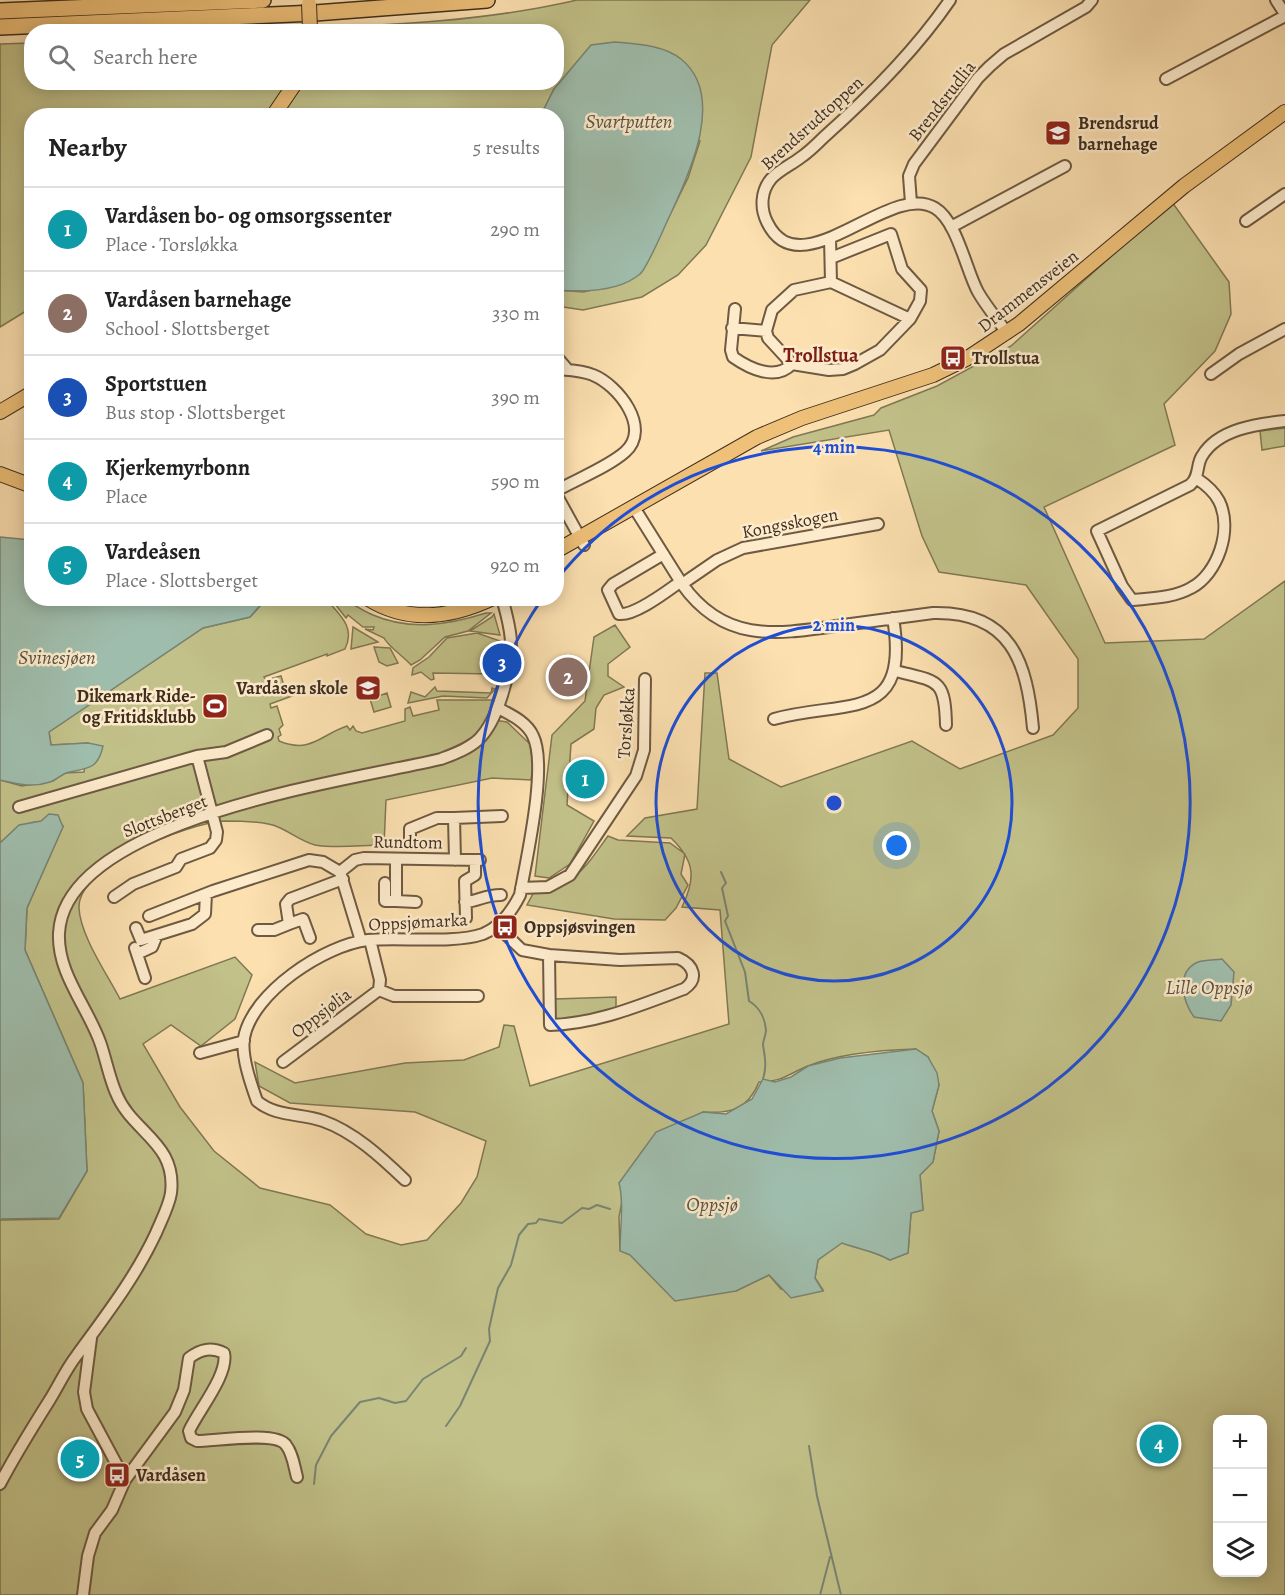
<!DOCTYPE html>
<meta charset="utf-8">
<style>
:root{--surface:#fff;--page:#f2f2f2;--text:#222;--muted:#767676;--line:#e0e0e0;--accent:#8f2418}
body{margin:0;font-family:Alegreya,serif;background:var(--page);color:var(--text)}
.controls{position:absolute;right:18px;bottom:18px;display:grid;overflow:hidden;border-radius:12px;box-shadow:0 3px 15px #0003}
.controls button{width:54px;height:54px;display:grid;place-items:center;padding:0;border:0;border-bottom:2px solid var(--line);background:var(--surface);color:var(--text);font:30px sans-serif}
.you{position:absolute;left:897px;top:846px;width:21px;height:21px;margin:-15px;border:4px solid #fff;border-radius:50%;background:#1a73e8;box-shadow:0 0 0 9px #1a73e833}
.badge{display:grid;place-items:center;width:39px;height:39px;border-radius:50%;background:var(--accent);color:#fff;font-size:20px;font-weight:700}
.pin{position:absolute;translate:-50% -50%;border:3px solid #fff;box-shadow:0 2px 6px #0006}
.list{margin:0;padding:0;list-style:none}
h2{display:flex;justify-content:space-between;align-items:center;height:78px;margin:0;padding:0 24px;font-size:26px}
h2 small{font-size:20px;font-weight:400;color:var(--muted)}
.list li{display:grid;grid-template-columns:39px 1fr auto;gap:18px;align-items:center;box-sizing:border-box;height:84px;padding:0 24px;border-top:2px solid var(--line)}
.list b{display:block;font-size:22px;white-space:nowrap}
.list p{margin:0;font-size:20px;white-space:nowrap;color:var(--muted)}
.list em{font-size:20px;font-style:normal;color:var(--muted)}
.icon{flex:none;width:33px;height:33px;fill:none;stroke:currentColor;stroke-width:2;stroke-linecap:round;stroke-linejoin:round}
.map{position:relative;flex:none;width:1285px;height:1595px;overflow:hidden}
.search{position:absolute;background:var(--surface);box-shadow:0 3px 15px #0003;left:24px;top:24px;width:540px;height:66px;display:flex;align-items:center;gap:15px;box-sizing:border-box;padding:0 21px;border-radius:24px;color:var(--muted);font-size:22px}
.panel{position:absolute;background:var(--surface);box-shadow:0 3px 15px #0003;left:24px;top:108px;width:540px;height:498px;border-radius:24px}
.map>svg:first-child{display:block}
.green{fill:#c2c189;stroke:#807854;stroke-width:1.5;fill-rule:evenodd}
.water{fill:#9fbdac;stroke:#798473;stroke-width:1.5}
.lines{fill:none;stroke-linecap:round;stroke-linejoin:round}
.stream{stroke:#798473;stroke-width:2}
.minor-casing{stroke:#6e5a42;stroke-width:14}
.major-casing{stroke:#3f2e1e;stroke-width:16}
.highway-casing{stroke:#3f2e1e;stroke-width:18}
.minor{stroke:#fdebcc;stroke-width:10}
.major{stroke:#eec078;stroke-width:14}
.highway{stroke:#eec078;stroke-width:15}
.major-bridge-casing{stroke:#3f2e1e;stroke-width:16;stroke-linecap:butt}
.major-bridge{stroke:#eec078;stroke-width:14}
.ring{fill:none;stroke:#1d4ed8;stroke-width:3}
.labels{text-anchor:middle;stroke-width:5;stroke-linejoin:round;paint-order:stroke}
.street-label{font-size:18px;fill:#3f2e1e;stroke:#fdebcc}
.poi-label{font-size:18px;font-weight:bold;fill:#3f2e1e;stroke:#fdebcc;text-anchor:start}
.water-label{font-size:20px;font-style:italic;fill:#575242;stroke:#fdebcc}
.neighbourhood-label{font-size:20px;font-weight:bold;fill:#7a1f14;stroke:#fdebcc}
.centre{fill:#1d4ed8;stroke:#fdebcc;stroke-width:3}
.ring-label{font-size:18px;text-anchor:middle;font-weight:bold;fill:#1d4ed8;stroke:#fdebcc;stroke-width:5;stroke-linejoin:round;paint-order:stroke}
</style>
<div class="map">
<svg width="1285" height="1595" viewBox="0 0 1285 1595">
<rect width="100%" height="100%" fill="#fce0b0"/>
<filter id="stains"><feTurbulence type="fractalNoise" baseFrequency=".00333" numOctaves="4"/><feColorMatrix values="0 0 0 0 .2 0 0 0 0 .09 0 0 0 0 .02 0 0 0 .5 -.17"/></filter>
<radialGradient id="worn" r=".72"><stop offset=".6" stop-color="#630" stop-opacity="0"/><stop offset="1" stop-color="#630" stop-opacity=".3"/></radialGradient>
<path class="green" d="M 577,0 L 810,0 L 772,45 L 751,157 L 706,245 L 678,275 L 642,297 L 583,310 L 557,306 L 557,290 L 583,292 L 617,285 L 641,273 L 688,178 L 700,141 L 554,89 L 541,115 L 32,116 L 31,308 L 0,327 L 0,44 L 31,43 L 32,82 L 556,82 L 556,32 L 248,31 C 357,26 470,25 577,0 Z
M 1172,202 L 1229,282 L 1231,314 L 1215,351 L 1164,404 L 1175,445 L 1044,507 L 1105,643 L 1204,639 L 1285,581 L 1285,1595 L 0,1595 L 0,1220 L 59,1219 L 87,1171 L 83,1083 L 25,950 L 27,908 L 63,826 C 31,818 24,822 0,843 L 0,780 L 22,786 L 53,781 L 65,773 L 84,772 L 88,743 L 51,745 L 49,732 L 203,628 L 250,617 L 266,599 L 326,599 C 339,614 356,627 345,649 L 327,656 L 327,654 L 264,677 L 266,680 L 281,676 L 285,689 L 289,688 L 292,696 L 270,704 L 271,708 L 277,706 L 283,725 L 279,729 L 281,735 L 278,737 L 279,741 C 311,754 320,735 347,726 L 350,730 L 353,726 L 356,731 L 362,733 L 405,721 L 405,709 L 410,707 L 413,716 L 439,710 L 437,700 L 493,700 L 487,719 L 507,722 L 530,744 L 533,765 L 531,780 L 492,778 L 386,800 L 384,845 C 362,845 337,849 315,845 C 303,842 290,832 278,827 C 265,821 239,821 224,821 C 189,823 77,866 79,908 C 80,935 107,974 120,999 L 235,957 L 252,975 L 235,1019 L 201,1046 L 171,1025 L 143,1044 L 180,1107 L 214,1151 L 260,1188 L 330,1205 L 366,1234 L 401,1245 L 427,1240 L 461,1203 L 477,1177 L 486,1141 L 415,1112 L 290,1103 L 259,1086 L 255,1062 L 295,1083 L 405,1063 L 464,1060 L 499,1047 L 504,1025 L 514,1026 L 530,1086 L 729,1024 L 720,910 L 682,907 C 696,878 695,861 671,838 L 627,836 L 645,818 L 697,809 L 705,673 L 717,673 L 729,759 L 781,787 L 912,741 L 960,769 L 1053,735 L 1078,708 L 1078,659 L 1026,585 L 939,572 L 922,536 L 889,430 L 761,451 L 793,437 L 874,415 L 881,408 L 937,386 L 1011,346 ZM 916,1049 L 928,1057 L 939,1085 L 932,1111 L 939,1131 L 933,1162 L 920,1175 L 923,1210 L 911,1213 L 908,1253 L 890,1260 C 875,1251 858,1249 842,1242 L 818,1260 L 815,1278 L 823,1290 L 781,1289 L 769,1275 L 736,1291 L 620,1250 L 619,1217 L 623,1196 L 703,1112 C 731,1114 748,1109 759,1082 C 782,1082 788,1074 808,1066 C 840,1053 882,1050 916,1049 ZM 1218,1420 L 1262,1420 L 1262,1572 L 1218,1572 Z
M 1285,428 L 1285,446 L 1262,450 L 1260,431 Z
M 331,599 C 350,598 355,608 373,615 C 410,631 448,625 486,613 L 491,613 L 468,631 L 445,637 L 420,660 L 411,665 C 404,657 388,646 384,638 L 365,629 L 373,630 L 374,627 L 363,627 L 348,615 L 346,618 Z
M 494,614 L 500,635 L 470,631 L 492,617 Z
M 615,625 L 630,647 L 608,664 L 608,676 L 624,687 L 604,695 L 596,708 L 594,729 L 571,744 L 567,805 L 594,821 L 570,864 L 549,878 L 535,876 L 552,735 L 585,701 L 594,637 Z
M 353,627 L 378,642 L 351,649 Z
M 477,633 L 500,641 L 499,681 L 494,680 L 494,674 L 433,673 L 434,679 L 431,680 L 421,672 L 412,675 L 413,668 L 429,657 L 447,638 Z
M 374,647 L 390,648 L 398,663 L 387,666 L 379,662 Z
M 435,687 L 437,691 L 491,693 L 492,688 L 495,689 L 487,698 L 443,696 L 408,703 L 411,692 L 425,697 Z
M 387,693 L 391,707 L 374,712 L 370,699 Z
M 608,836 L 618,840 L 670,843 L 685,854 L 681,874 L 688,885 L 676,908 L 665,920 L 614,919 L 527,905 L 535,890 C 580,880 581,873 608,836 Z
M 616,997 L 616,1010 L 576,1021 L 554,1021 L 555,999 Z"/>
<path class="water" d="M 615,42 C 637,44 664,45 681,59 C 726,95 690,173 671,213 C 665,225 648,267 640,274 C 619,292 582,292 557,290 L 556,116 L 541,115 L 554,89 L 591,45 Z
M 0,537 L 31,540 L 32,598 L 266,599 L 250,617 L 203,628 L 49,732 L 51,745 L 88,743 L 103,746 C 98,770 87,768 66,773 C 61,775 56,780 50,782 C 32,788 18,784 0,780 Z
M 49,814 L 58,815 L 63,827 L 27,908 L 25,950 L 83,1083 L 87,1171 L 59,1218 L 0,1219 L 0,843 L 19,825 L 41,821 Z
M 1222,959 L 1234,972 L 1231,1005 L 1221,1021 L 1194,1017 C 1183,1002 1175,972 1198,962 C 1205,960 1215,960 1222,959 Z
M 916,1049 L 928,1057 L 937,1073 L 939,1085 L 932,1111 L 939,1131 L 933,1162 L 920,1175 L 923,1210 L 911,1213 L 908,1253 L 890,1260 C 875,1251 858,1249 842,1243 L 818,1260 L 815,1278 L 823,1291 L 791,1298 L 769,1275 L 736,1291 L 675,1301 L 630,1255 L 620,1251 C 620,1229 624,1202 619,1183 L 656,1132 L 703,1112 L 726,1114 L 752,1099 L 763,1079 L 775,1082 L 791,1077 L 808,1066 L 840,1058 Z"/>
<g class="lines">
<path class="stream" d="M 721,872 L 726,883 L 722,888 L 728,916 L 725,921 L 745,972 L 749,1001 C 759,1007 765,1018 766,1030 C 766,1035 763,1040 763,1045 C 765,1058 767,1066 763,1079
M 446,1426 L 460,1406 L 490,1341 L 489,1329 L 498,1288 L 511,1265 L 519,1235 L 528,1224 L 536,1223 L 539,1219 L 562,1223 L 582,1208 L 589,1209 L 597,1205 L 610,1209
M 809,1446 L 817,1496 L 841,1595
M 314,1484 L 316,1465 L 331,1436 L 360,1402 L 379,1398 L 395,1403 L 406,1401 L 423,1379 L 461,1356 L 466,1348
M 820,1595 L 830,1557"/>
<defs>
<path id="minor" d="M 950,0 C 915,51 870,96 824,137 C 817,144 809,152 800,158 C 791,165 779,170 771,179 C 761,191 760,208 767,222 C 800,291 890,180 935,208 C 957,221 966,270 978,292 C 986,306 997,319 1007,333
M 1276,0 L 1285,14
M 1166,79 L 1285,16
M 911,203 L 909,176 L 914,164 L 978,78 L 990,66 L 1004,54 L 1086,7 L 1092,0
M 1246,221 L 1285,194
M 951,227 L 1065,166
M 830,238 L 831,282 L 910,319 L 880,350 L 855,364 L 843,369 L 829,370 L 792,364 L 768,338 L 766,331 L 772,310 L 794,290 L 831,282
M 831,258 L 891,234 L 902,269 L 921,290 L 920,301 L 910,319
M 735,309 L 731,350 L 733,357 C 750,369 776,381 792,364
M 732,328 L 766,331
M 556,356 L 568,370
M 556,369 C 569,370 582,370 593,375 C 618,385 652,428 625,452 C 608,467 577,479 556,491
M 1211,374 L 1239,354 L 1285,329
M 1196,478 C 1205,484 1214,491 1219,501 C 1233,529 1218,574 1191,588 C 1173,598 1153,598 1132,600 L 1122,586 L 1097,531 L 1190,485 C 1200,477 1196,465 1202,456 C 1218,429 1257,424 1285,421
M 556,494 L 584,545
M 635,509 L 682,584 L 717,560 L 743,548 L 878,524
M 662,555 L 613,584 L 608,590 L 619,614 C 635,616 667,591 680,582
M 682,584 C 723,642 773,635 836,626 C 868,622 901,617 933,613 C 1011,611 1027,662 1033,728
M 896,671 C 938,682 945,678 946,725
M 774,719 C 845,699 911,725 893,618
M 19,807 L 197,756 L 226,752 L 267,735
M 410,842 L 410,829 L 437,818 L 454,818
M 455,860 L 454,818 L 502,816
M 340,872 L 355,860 L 364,858 L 480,860
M 385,883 L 385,901 L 396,901 L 396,859
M 521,888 L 548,887 L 570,875 L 636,776 L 644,750 L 645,679
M 114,897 L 133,884 L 176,867 L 181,859 L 210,848 L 216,840 L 217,832 L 197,756
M 396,901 L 416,902
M 465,902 C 479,901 484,895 501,895
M 149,916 L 213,891 L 309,860 L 323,862 L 340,872 L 361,941
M 466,918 L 465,881 L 475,875 L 475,860
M 289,924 L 303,919 L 310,938
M 497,926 L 522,950 L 549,955 L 550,1025 C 597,1024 640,1005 684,989 C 699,979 694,965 678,958 L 620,960 L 549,955
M 136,928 L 141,940 L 192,924 L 205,914 L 206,894
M 258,930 L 274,930 L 289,924 L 286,904 L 290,899 L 343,879
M 370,940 L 380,980 L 379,990
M 135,948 L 145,978
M 137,954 L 152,947 L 157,935
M 200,1053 L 244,1041
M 283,1062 L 379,990 L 394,996 L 478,996
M 405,1180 C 381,1157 354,1132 323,1121 C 300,1113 276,1117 257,1101 C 251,1084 241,1056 244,1038 C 252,993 324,945 368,940 C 401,937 454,944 483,934 C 500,927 512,911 520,895 C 526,860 548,766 533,736 C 527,722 511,715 498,708
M 91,1338 L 84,1392 L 87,1409 L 125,1480
M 0,1484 C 15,1455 32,1428 49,1401 C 59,1385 66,1369 77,1355 C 106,1315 135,1278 156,1233 C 161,1221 169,1206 171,1193 C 177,1142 132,1133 116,1093 C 109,1077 106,1059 100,1042 C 87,1006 57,973 59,933 C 65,818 353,780 441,759 C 454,754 468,749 478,740 C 498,721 511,672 511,644 C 511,630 506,612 502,598
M 83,1595 L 88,1556 L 95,1533 L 112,1510 L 125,1480 L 175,1412 L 184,1390 L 189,1358 C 201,1349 211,1347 224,1353 C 229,1374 198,1411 189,1431 L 191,1438 L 197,1441 C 215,1441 276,1431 286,1445 C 293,1454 294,1466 297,1477"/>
<path id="major" d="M 273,116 L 296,82
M 0,412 L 32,393
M 0,474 L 32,486
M 556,551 L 757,437 L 802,418 L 933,375 L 966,359 L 1019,324 L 1184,186 L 1285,112
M 367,598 C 408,624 451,618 493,598"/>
<path id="highway" d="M 0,11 L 263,0
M 0,27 L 315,13 L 487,0"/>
</defs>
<use href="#minor" class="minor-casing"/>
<use href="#major" class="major-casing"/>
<use href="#highway" class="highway-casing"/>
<use href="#minor" class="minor"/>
<use href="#major" class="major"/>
<use href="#highway" class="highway"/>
<defs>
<path id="major-bridge" d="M 309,4 L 310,28"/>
</defs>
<use href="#major-bridge" class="major-bridge-casing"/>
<use href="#major-bridge" class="major-bridge"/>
</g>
<g class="ring">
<circle cx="834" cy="803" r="178"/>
<path d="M557 579A356 356 0 1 1 542 599"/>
</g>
<defs>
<symbol id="school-square" viewBox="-11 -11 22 22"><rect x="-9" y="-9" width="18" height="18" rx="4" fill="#8f2418" stroke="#fdebcc"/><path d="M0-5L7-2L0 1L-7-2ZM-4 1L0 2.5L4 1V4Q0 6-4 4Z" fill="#fff"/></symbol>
<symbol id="bus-square" viewBox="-11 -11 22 22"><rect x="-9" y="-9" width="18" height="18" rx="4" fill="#8f2418" stroke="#fdebcc"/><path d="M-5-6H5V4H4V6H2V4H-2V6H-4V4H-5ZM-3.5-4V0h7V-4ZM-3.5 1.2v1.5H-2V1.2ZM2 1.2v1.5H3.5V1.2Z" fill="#fff"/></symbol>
<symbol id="stadium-square" viewBox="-11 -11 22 22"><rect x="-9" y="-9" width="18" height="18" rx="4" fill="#8f2418" stroke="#fdebcc"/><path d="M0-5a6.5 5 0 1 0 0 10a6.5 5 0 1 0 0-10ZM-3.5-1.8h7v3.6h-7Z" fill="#fff"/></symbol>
</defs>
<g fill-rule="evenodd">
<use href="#school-square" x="1043" y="118" width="30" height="30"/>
<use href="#bus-square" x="938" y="343" width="30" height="30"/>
<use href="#school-square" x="353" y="673" width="30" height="30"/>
<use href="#stadium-square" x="200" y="691" width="30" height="30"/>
<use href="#bus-square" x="490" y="912" width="30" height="30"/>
<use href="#bus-square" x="102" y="1460" width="30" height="30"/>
</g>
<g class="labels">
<g class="street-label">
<text transform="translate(942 101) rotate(-52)" y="6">Brendsrudlia</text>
<text transform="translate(812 123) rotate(-42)" y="6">Brendsrudtoppen</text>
<text transform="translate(1028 291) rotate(-38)" y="6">Drammensveien</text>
<text transform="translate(790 523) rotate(-11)" y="6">Kongsskogen</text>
<text transform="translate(626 723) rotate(-86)" y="6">Torsløkka</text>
<text transform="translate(165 816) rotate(-21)" y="6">Slottsberget</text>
<text transform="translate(408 842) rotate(1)" y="6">Rundtom</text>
<text transform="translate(418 922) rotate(-3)" y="6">Oppsjømarka</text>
<text transform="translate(321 1013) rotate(-37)" y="6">Oppsjølia</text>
</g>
<g class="poi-label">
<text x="1078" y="129">Brendsrud<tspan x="1078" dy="21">barnehage</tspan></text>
<text x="972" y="364">Trollstua</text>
<text x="348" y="694" text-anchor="end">Vardåsen skole</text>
<text x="196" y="702" text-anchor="end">Dikemark Ride-<tspan x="196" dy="21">og Fritidsklubb</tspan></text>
<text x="524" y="933">Oppsjøsvingen</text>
<text x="136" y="1481">Vardåsen</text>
</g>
<g class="water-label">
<text x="629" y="128">Svartputten</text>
<text x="57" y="664">Svinesjøen</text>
<text x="1209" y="994">Lille Oppsjø</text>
<text x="712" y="1211">Oppsjø</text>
</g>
<g class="neighbourhood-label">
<text x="821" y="362">Trollstua</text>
</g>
</g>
<circle cx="834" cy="803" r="9" class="centre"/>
<g class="ring-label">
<text x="834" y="453">4 min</text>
<text x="834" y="631">2 min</text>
</g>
<rect width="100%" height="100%" filter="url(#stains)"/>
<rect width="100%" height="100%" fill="url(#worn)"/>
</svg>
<div class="controls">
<button>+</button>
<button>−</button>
<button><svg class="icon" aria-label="layers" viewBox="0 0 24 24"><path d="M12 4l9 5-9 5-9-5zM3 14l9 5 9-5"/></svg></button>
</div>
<div class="you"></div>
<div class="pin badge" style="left:585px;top:779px;background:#0f9aa8">1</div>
<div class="pin badge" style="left:568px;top:677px;background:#8d6e63">2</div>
<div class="pin badge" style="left:502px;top:663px;background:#1a4fb4">3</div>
<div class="pin badge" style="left:1159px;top:1444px;background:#0f9aa8">4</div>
<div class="pin badge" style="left:80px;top:1459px;background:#0f9aa8">5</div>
<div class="search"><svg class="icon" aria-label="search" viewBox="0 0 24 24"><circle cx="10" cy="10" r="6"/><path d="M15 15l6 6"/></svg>Search here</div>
<section class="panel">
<h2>Nearby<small>5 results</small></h2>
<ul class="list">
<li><span class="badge" style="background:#0f9aa8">1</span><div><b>Vardåsen bo- og omsorgssenter</b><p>Place · Torsløkka</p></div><em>290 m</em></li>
<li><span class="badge" style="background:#8d6e63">2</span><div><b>Vardåsen barnehage</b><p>School · Slottsberget</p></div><em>330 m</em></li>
<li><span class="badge" style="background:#1a4fb4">3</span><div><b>Sportstuen</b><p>Bus stop · Slottsberget</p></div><em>390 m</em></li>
<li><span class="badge" style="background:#0f9aa8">4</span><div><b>Kjerkemyrbonn</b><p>Place</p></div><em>590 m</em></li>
<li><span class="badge" style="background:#0f9aa8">5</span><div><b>Vardeåsen</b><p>Place · Slottsberget</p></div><em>920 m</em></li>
</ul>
</section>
</div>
